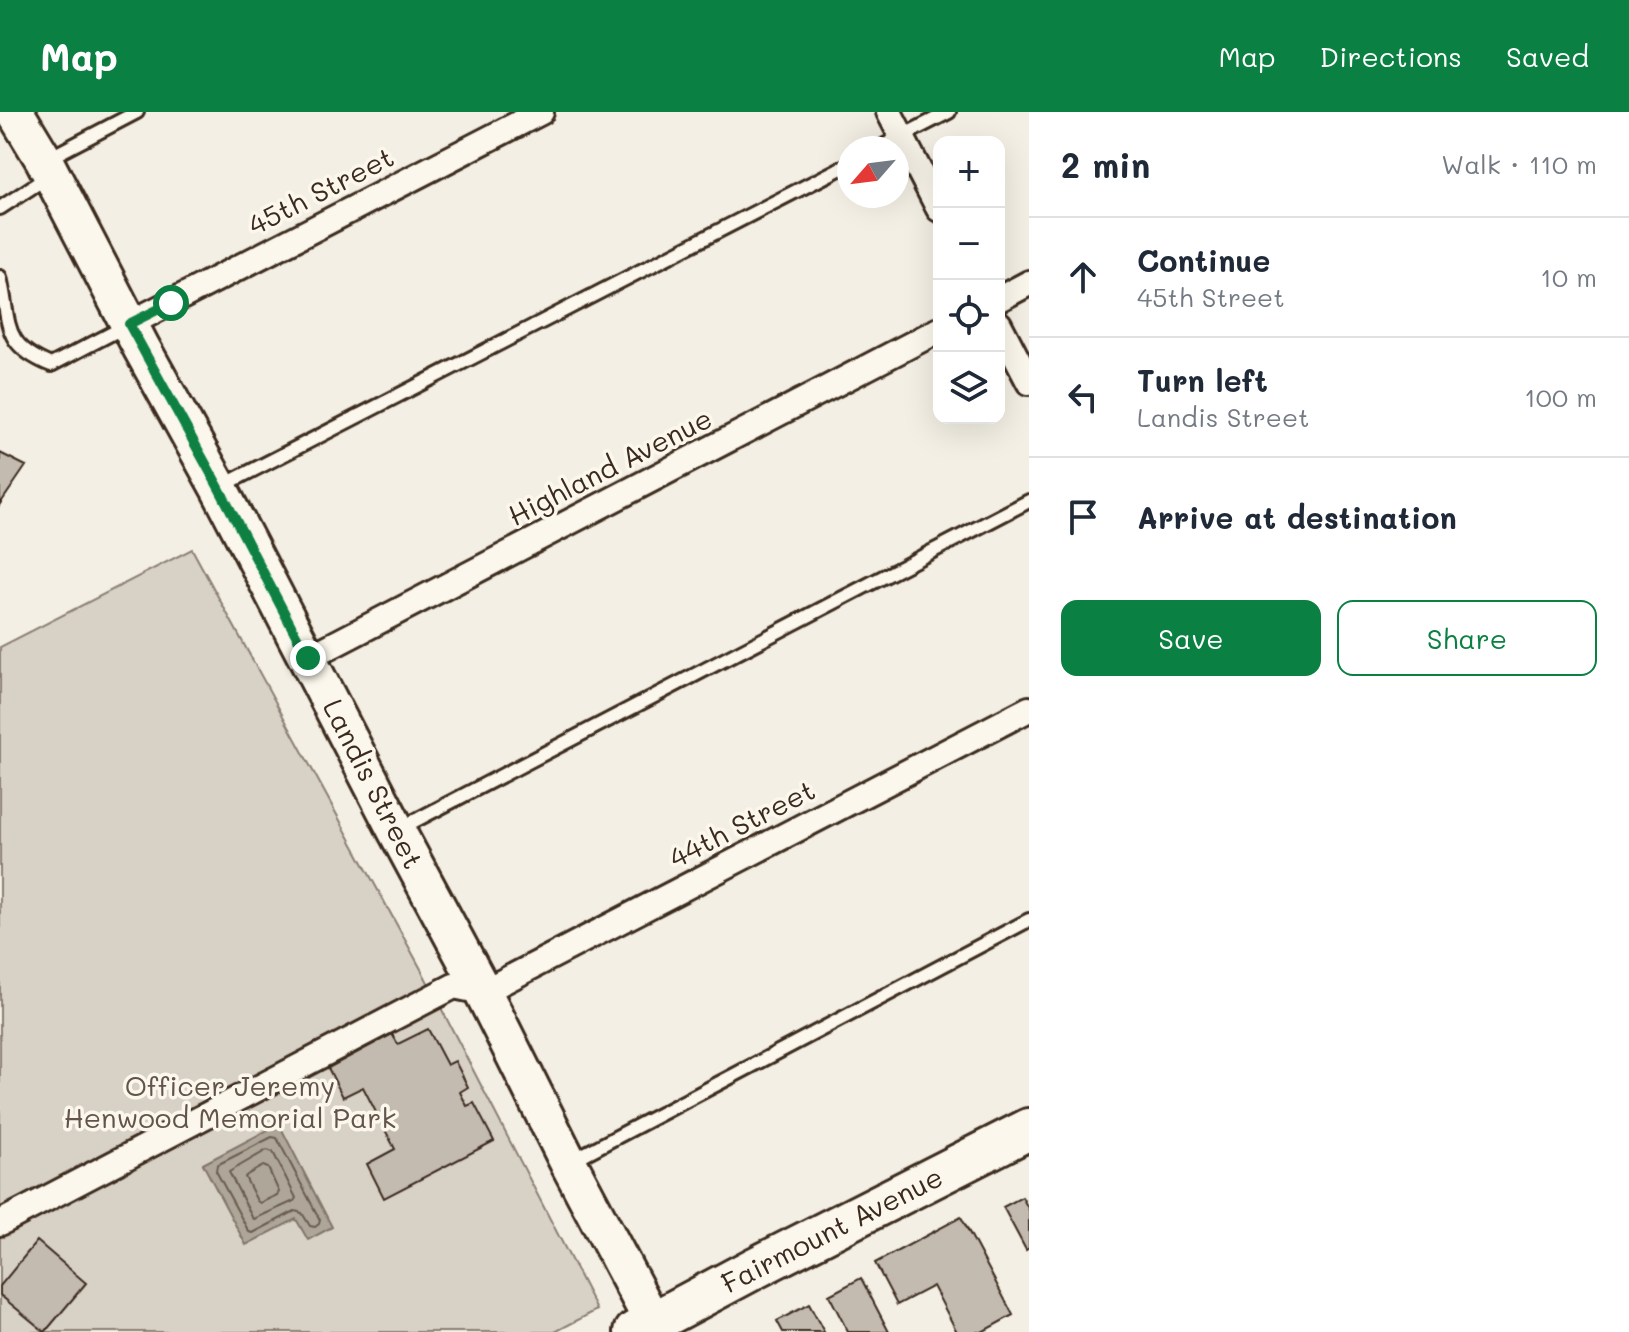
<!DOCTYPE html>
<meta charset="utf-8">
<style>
:root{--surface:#fff;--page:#f6f6f7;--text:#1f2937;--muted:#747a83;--line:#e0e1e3;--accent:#0b8043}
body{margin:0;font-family:Mali,sans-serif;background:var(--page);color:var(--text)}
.controls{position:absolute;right:24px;top:24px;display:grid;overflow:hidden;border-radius:16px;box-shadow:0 8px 32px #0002}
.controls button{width:72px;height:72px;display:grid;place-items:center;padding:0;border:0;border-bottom:2px solid var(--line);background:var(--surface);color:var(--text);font:40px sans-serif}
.compass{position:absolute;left:837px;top:24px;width:72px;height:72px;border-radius:50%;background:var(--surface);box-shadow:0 8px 32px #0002;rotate:242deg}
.stop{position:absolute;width:24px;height:24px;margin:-18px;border:6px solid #0b8043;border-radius:50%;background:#fff}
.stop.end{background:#0b8043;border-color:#fff;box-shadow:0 2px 8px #0008}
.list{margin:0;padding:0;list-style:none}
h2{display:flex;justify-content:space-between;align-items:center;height:104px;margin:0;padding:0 32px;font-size:34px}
h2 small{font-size:26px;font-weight:400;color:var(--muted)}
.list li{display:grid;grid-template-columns:52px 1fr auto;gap:24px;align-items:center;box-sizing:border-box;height:120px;padding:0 32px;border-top:2px solid var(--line)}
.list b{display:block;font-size:30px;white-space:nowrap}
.list p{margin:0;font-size:26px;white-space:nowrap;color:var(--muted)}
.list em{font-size:26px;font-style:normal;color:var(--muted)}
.actions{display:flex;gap:16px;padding:24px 32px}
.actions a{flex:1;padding:18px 0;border:2px solid var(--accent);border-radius:16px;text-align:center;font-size:28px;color:var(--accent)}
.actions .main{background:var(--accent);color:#fff}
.icon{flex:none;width:44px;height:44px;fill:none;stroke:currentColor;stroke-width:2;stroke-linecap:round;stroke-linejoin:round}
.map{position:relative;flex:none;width:1029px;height:1220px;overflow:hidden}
header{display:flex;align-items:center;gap:48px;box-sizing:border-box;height:112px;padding:0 40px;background:var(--accent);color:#fff}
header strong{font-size:38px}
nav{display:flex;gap:44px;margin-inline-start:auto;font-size:28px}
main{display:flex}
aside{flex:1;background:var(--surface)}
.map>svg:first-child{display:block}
.green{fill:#d8d1c6;stroke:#8a7e72;stroke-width:2}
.water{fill:#afa69a;stroke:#817468;stroke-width:2}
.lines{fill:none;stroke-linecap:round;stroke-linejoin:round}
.shore{stroke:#695c50;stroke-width:2}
.building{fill:#c3bbb0;stroke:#3b2a1e;stroke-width:2}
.lane-casing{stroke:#3b2a1e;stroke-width:18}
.street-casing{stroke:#3b2a1e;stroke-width:30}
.secondary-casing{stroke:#3b2a1e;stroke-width:42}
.primary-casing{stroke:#3b2a1e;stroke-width:46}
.lane{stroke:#fbf7ec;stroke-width:12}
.street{stroke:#fbf7ec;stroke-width:24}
.secondary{stroke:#fbf7ec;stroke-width:36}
.primary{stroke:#fbf7ec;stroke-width:40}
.route{stroke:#0b8043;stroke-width:10}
.labels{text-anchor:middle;stroke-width:7;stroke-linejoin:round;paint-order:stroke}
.street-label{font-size:28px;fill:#3b2a1e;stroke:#fbf7ec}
.park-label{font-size:28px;fill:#625448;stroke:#fbf7ec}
</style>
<header>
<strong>Map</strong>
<nav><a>Map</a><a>Directions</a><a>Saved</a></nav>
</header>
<main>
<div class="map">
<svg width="1029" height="1220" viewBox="0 0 1029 1220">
<rect width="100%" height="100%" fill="#f3efe4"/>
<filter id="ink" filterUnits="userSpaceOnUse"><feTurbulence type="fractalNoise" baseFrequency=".0125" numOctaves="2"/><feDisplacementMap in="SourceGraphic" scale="16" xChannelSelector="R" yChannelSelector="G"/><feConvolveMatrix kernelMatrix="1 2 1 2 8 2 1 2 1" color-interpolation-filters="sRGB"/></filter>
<g filter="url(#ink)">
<path class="green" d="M 192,437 L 422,859 L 597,1198 L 555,1220 L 0,1220 L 0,535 Z"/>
<path class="water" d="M 279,1012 L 332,1115 L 308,1128 L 296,1107 L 246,1133 L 203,1052 Z"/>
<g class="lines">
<path class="shore" d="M 272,1025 L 277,1026 L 320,1108 L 319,1112 L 315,1115 L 310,1114 L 302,1101 L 295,1099 L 253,1121 L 249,1120 L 216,1059 L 217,1053 Z
M 267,1038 L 273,1040 L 296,1086 L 294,1089 L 254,1107 L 252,1105 L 229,1060 Z
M 263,1054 L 268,1056 L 279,1080 L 277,1083 L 260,1091 L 257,1089 L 245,1065 L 247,1063 Z"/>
</g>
<path class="building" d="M 0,341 L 26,354 L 0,392 Z
M 428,917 L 447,953 L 455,949 L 468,975 L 460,980 L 467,994 L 474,991 L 494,1029 L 384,1086 L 367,1052 L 395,1037 L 363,975 L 343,985 L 328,956 L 392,922 L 398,932 Z
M 1022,1085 L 1029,1098 L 1029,1136 L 1026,1138 L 1003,1095 Z
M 961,1105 L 1013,1203 L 982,1220 L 957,1220 L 933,1174 L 897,1193 L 875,1151 Z
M 37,1129 L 86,1171 L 45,1220 L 0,1183 L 0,1174 Z
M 861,1166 L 889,1220 L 848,1220 L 829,1183 Z
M 809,1192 L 824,1220 L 783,1220 L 777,1209 Z"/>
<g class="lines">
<defs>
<path id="lane" d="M 879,36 L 949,0
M 47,47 L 137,0
M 0,96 L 49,64
M 0,165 C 11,211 0,232 51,253 L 126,214
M 222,374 L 849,52
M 399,717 L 1029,389
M 571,1049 L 1029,808"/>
<path id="street" d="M 889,0 L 939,97
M 999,187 L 1029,171
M 129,212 L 541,0
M 999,212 L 1029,270
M 308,546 L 939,218
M 0,1111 L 454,874 L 483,880 L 1029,597"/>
<path id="secondary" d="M 15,0 L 44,48 L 141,235 L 219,376 L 396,718 L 483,880 L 568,1050 L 658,1220"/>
<path id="primary" d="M 635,1220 L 755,1156 L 1029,1017"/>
</defs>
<use href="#lane" class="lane-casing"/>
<use href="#street" class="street-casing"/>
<use href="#secondary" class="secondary-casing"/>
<use href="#primary" class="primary-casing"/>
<use href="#lane" class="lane"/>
<use href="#street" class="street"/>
<use href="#secondary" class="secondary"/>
<use href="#primary" class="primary"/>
</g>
</g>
<g class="lines" filter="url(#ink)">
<path class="route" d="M 171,191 L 129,212 L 219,376 L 308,546"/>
</g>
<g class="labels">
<g class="street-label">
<text transform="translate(321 79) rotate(-27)" y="10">45th Street</text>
<text transform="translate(610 355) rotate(-27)" y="10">Highland Avenue</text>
<text transform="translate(373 672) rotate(63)" y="10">Landis Street</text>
<text transform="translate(742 712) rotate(-27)" y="10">44th Street</text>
<text transform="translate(832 1118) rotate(-27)" y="10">Fairmount Avenue</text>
</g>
<g class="park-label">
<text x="230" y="984">Officer Jeremy<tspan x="230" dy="32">Henwood Memorial Park</tspan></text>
</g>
</g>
</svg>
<div class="controls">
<button>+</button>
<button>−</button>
<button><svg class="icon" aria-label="locate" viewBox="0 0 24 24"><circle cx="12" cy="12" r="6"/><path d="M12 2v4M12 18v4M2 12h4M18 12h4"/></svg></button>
<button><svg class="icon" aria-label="layers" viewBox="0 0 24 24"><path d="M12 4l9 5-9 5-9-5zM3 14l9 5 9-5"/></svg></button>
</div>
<svg class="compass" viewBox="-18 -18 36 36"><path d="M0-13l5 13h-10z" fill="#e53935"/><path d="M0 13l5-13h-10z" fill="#747a83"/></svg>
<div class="stop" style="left:171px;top:191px"></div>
<div class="stop end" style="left:308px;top:546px"></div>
</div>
<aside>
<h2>2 min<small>Walk · 110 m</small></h2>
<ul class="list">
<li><svg class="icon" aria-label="ahead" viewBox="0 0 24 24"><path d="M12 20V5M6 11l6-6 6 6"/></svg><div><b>Continue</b><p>45th Street</p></div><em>10 m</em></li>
<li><svg class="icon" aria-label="left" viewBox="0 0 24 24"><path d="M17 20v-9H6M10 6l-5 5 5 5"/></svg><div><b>Turn left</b><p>Landis Street</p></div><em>100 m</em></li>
<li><svg class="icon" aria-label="arrive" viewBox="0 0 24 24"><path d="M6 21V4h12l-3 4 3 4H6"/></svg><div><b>Arrive at destination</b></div></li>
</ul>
<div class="actions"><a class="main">Save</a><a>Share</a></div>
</aside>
</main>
